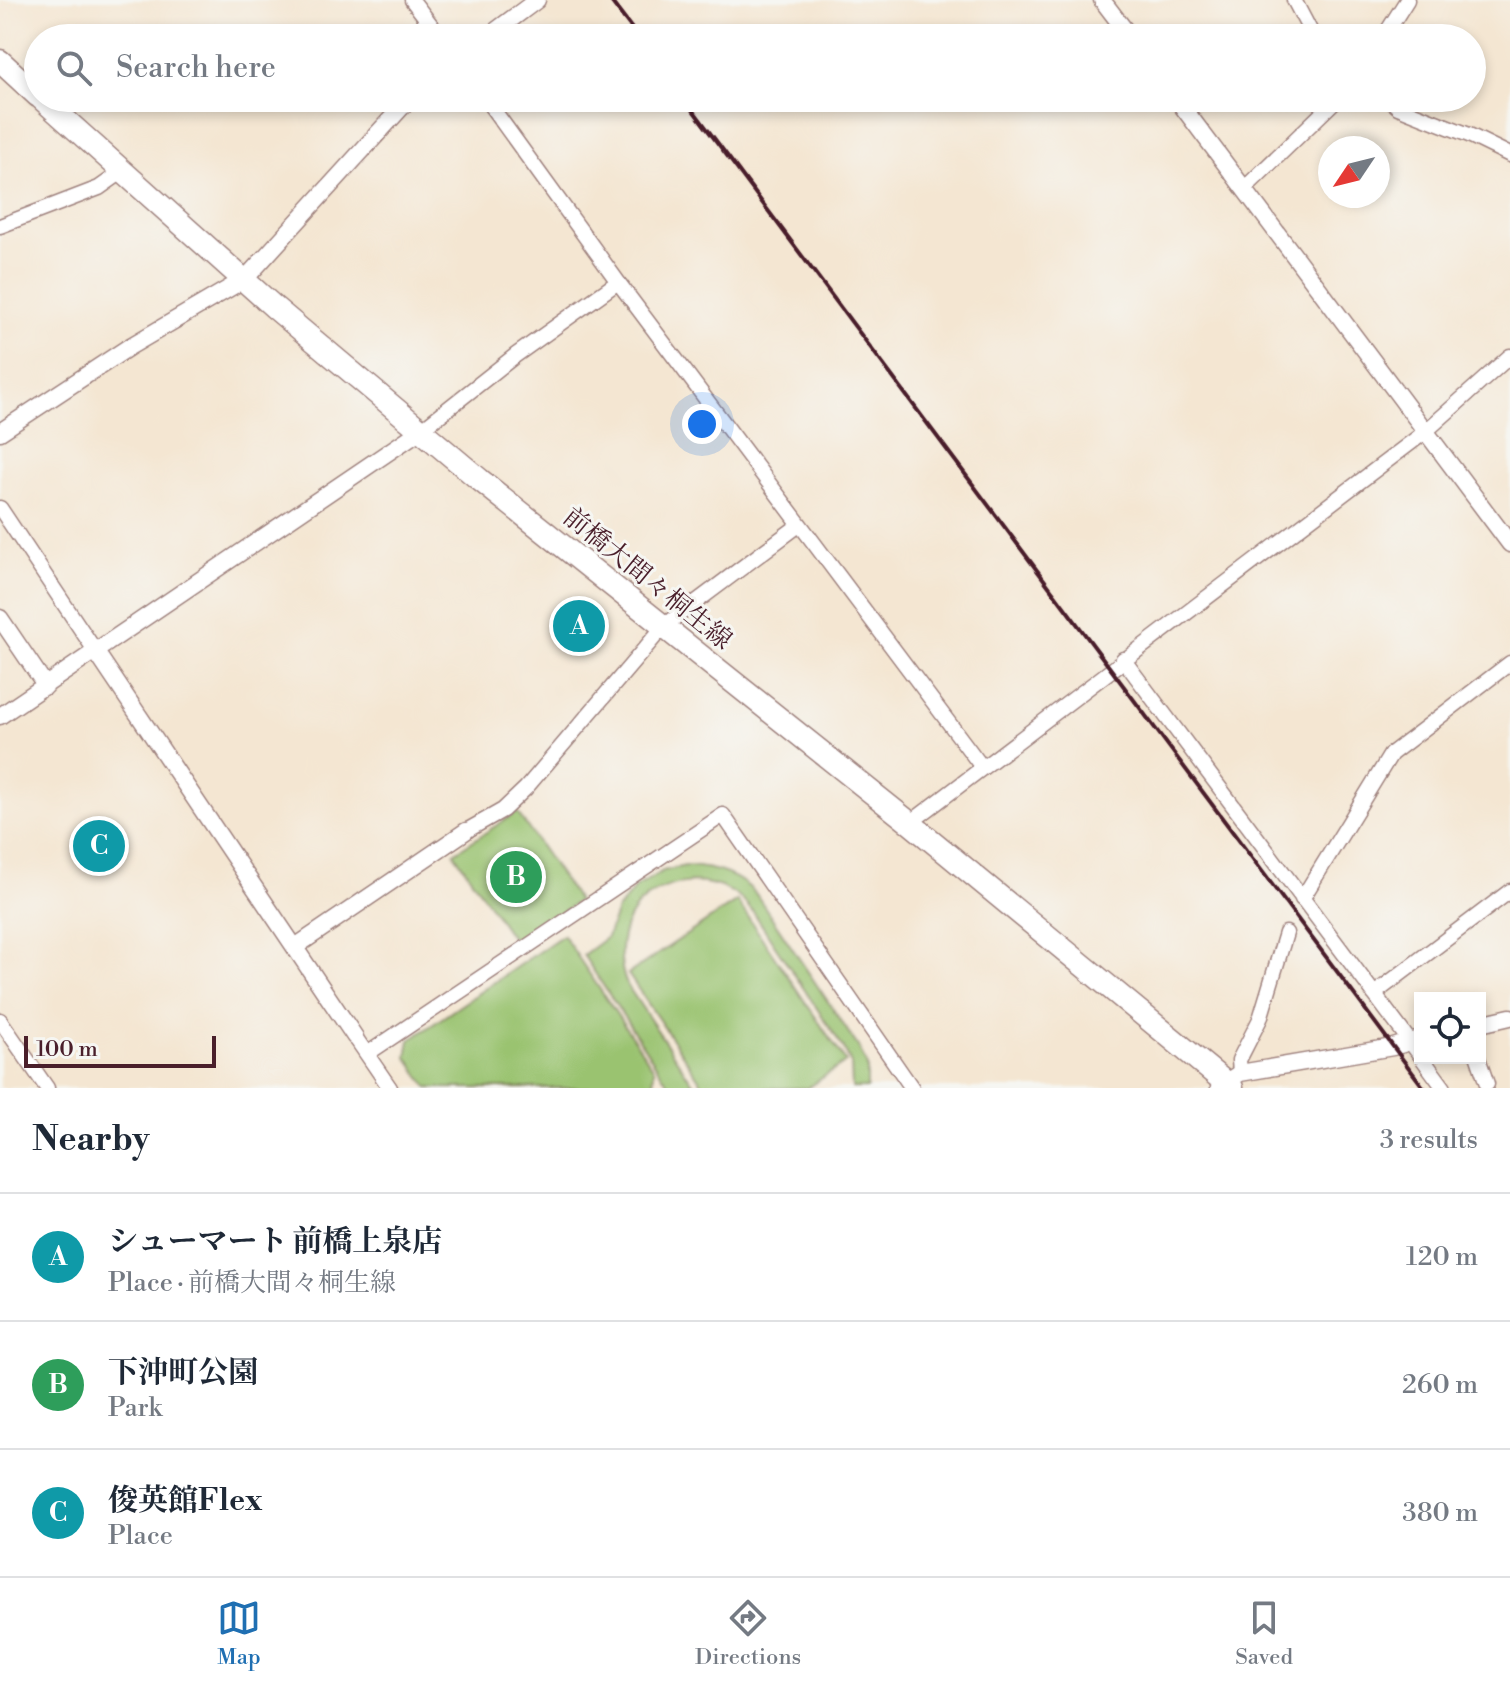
<!DOCTYPE html>
<meta charset="utf-8">
<style>
:root{--surface:#fff;--page:#f6f6f7;--text:#1f2937;--muted:#747a83;--line:#e0e1e3;--accent:#1f6fb2}
body{margin:0;font-family:"Libre Bodoni","Noto Serif JP",serif;background:var(--page);color:var(--text)}
.controls{position:absolute;right:24px;bottom:24px;display:grid;overflow:hidden;border-radius:0px;box-shadow:0 4px 12px #0003}
.controls button{width:72px;height:72px;display:grid;place-items:center;padding:0;border:0;border-bottom:2px solid var(--line);background:var(--surface);color:var(--text);font:40px sans-serif}
.compass{position:absolute;left:1318px;top:136px;width:72px;height:72px;border-radius:50%;background:var(--surface);box-shadow:0 4px 12px #0003;rotate:235deg}
.scale{position:absolute;left:24px;bottom:20px;width:192px;box-sizing:border-box;padding-left:8px;border:4px solid #4a1f2b;border-top:0;font-size:22px;line-height:28px;white-space:nowrap;color:#4a1f2b;-webkit-text-stroke:6px #f6f6f2;paint-order:stroke}
.you{position:absolute;left:702px;top:424px;width:28px;height:28px;margin:-20px;border:6px solid #fff;border-radius:50%;background:#1a73e8;box-shadow:0 0 0 12px #1a73e833}
.badge{display:grid;place-items:center;width:52px;height:52px;border-radius:50%;background:var(--accent);color:#fff;font-size:26px;font-weight:700}
.pin{position:absolute;translate:-50% -50%;border:4px solid #fff;box-shadow:0 2px 8px #0006}
.list{margin:0;padding:0;list-style:none}
h2{display:flex;justify-content:space-between;align-items:center;height:104px;margin:0;padding:0 32px;font-size:34px}
h2 small{font-size:26px;font-weight:400;color:var(--muted)}
.list li{display:grid;grid-template-columns:52px 1fr auto;gap:24px;align-items:center;box-sizing:border-box;height:128px;padding:0 32px;border-top:2px solid var(--line)}
.list b{display:block;font-size:30px;white-space:nowrap}
.list p{margin:0;font-size:26px;white-space:nowrap;color:var(--muted)}
.list em{font-size:26px;font-style:normal;color:var(--muted)}
.icon{flex:none;width:44px;height:44px;fill:none;stroke:currentColor;stroke-width:2;stroke-linecap:round;stroke-linejoin:round}
.map{position:relative;flex:none;width:1510px;height:1088px;overflow:hidden}
.search{position:absolute;background:var(--surface);box-shadow:0 4px 12px #0003;left:24px;right:24px;top:24px;height:88px;display:flex;align-items:center;gap:20px;box-sizing:border-box;padding:0 28px;border-radius:44px;color:var(--muted);font-size:30px}
.sheet{height:488px;background:var(--surface)}
nav{display:flex;justify-content:space-around;align-items:center;box-sizing:border-box;height:112px;border-top:2px solid var(--line);background:var(--surface);font-size:22px;color:var(--muted)}
nav a{display:grid;justify-items:center;gap:4px}
nav .on{color:var(--accent)}
.map>svg:first-child{display:block}
.green{fill:#9ac36f;stroke:#72714d;stroke-width:2}
.lines{fill:none;stroke-linecap:round;stroke-linejoin:round}
.minor-casing{stroke:#9f827e;stroke-width:17}
.tertiary-casing{stroke:#9f827e;stroke-width:19}
.primary-casing{stroke:#9f827e;stroke-width:25}
.minor{stroke:#fff;stroke-width:14}
.tertiary{stroke:#fff;stroke-width:16}
.primary{stroke:#fff;stroke-width:22}
.rail{stroke:#4a1f2b;stroke-width:4}
.labels{text-anchor:middle;stroke-width:6;stroke-linejoin:round;paint-order:stroke}
.street-label{font-size:26px;fill:#4a1f2b;stroke:#f6f6f2}
</style>
<div class="map">
<svg width="1510" height="1088" viewBox="0 0 1510 1088">
<rect width="100%" height="100%" fill="#f6f6f2"/>
<filter id="ink" filterUnits="userSpaceOnUse"><feTurbulence type="fractalNoise" baseFrequency=".0125" numOctaves="2"/><feDisplacementMap in="SourceGraphic" scale="16" xChannelSelector="R" yChannelSelector="G"/><feConvolveMatrix kernelMatrix="1 2 1 2 8 2 1 2 1" color-interpolation-filters="sRGB"/></filter>
<filter id="wash" filterUnits="userSpaceOnUse"><feTurbulence type="fractalNoise" baseFrequency=".006" numOctaves="4" result="noise"/><feDisplacementMap in="SourceGraphic" scale="32" xChannelSelector="R" yChannelSelector="G"/><feGaussianBlur stdDeviation="1.8" result="paint"/><feColorMatrix in="noise" values="0 0 0 0 0 0 0 0 0 0 0 0 0 0 0 0 0 1.4 0 .05"/><feComposite in="paint" operator="in"/></filter>
<g filter="url(#wash)">
<rect width="100%" height="100%" fill="#f4e6d2"/>
<path class="green" d="M 517,812 L 578,901 L 516,944 L 454,853 Z
M 685,866 C 711,867 738,873 756,894 L 859,1048 L 867,1066 L 867,1088 L 852,1088 L 851,1064 L 844,1049 C 821,1015 799,981 776,947 C 765,931 755,911 740,898 C 710,873 659,879 635,909 C 619,930 617,962 627,985 L 696,1088 L 671,1088 L 583,955 L 607,937 L 617,910 L 636,887 L 663,871 Z
M 737,901 L 846,1062 L 807,1088 L 705,1088 L 628,974 Z
M 563,935 L 654,1069 L 653,1088 L 428,1088 L 407,1057 L 410,1040 Z"/>
</g>
<g filter="url(#ink)">
<g class="lines">
<defs>
<path id="minor" d="M 412,0 L 441,38
M 1294,0 L 1314,38
M 1383,38 L 1407,0
M 485,98 L 618,282 L 982,767
M 1388,98 L 1398,107 L 1469,135 L 1510,155
M 1244,189 L 1338,98
M 0,226 L 99,188 L 123,171
M 421,430 L 516,355 L 618,282
M 0,508 L 96,652
M 1123,659 L 1420,1055
M 910,823 L 1425,432 L 1510,356
M 466,831 L 503,810 L 526,788 L 664,626 L 799,525
M 1302,899 L 1391,754 L 1510,663
M 1374,994 L 1510,891
M 0,1020 L 47,1088
M 355,1037 L 390,1088
M 367,1054 L 723,815 L 912,1088
M 1422,1058 L 1444,1088
M 1478,1058 L 1487,1084
M 1240,1073 L 1239,1060 L 1260,1019 L 1286,933"/>
<path id="tertiary" d="M 1102,0 L 1131,38
M 486,38 L 537,0
M 1176,98 L 1510,544
M 0,432 L 129,347 L 245,279 L 410,98
M 0,618 L 46,686
M 96,652 L 355,1037
M 0,716 L 421,430
M 295,947 L 466,831
M 1480,1024 L 1510,1017
M 1219,1087 L 1240,1073 L 1393,1047 L 1420,1039"/>
<path id="primary" d="M 0,61 L 38,96
M 41,98 L 274,307 L 480,480 L 910,823 L 1232,1088"/>
</defs>
<use href="#minor" class="minor-casing"/>
<use href="#tertiary" class="tertiary-casing"/>
<use href="#primary" class="primary-casing"/>
<use href="#minor" class="minor"/>
<use href="#tertiary" class="tertiary"/>
<use href="#primary" class="primary"/>
<path class="rail" d="M 610,0 L 639,38
M 684,98 L 1424,1088"/>
</g>
</g>
<g class="labels">
<g class="street-label">
<text transform="translate(648 578) rotate(39)" y="9">前橋大間々桐生線</text>
</g>
</g>
</svg>
<div class="controls">
<button><svg class="icon" aria-label="locate" viewBox="0 0 24 24"><circle cx="12" cy="12" r="6"/><path d="M12 2v4M12 18v4M2 12h4M18 12h4"/></svg></button>
</div>
<svg class="compass" viewBox="-18 -18 36 36"><path d="M0-13l5 13h-10z" fill="#e53935"/><path d="M0 13l5-13h-10z" fill="#747a83"/></svg>
<div class="scale">100 m</div>
<div class="you"></div>
<div class="pin badge" style="left:579px;top:626px;background:#0f9aa8">A</div>
<div class="pin badge" style="left:516px;top:877px;background:#2e9e5b">B</div>
<div class="pin badge" style="left:99px;top:846px;background:#0f9aa8">C</div>
<div class="search"><svg class="icon" aria-label="search" viewBox="0 0 24 24"><circle cx="10" cy="10" r="6"/><path d="M15 15l6 6"/></svg>Search here</div>
</div>
<section class="sheet">
<h2>Nearby<small>3 results</small></h2>
<ul class="list">
<li><span class="badge" style="background:#0f9aa8">A</span><div><b>シューマート 前橋上泉店</b><p>Place · 前橋大間々桐生線</p></div><em>120 m</em></li>
<li><span class="badge" style="background:#2e9e5b">B</span><div><b>下沖町公園</b><p>Park</p></div><em>260 m</em></li>
<li><span class="badge" style="background:#0f9aa8">C</span><div><b>俊英館Flex</b><p>Place</p></div><em>380 m</em></li>
</ul>
</section>
<nav>
<a class="on"><svg class="icon" aria-label="map" viewBox="0 0 24 24"><path d="M3 6l6-2 6 2 6-2v14l-6 2-6-2-6 2zM9 4v14M15 6v14"/></svg>Map</a>
<a><svg class="icon" aria-label="directions" viewBox="0 0 24 24"><path d="M12 3l9 9-9 9-9-9zM9 14v-3h6M13 9l2 2-2 2"/></svg>Directions</a>
<a><svg class="icon" aria-label="saved" viewBox="0 0 24 24"><path d="M7 4h10v16l-5-4-5 4z"/></svg>Saved</a>
</nav>
